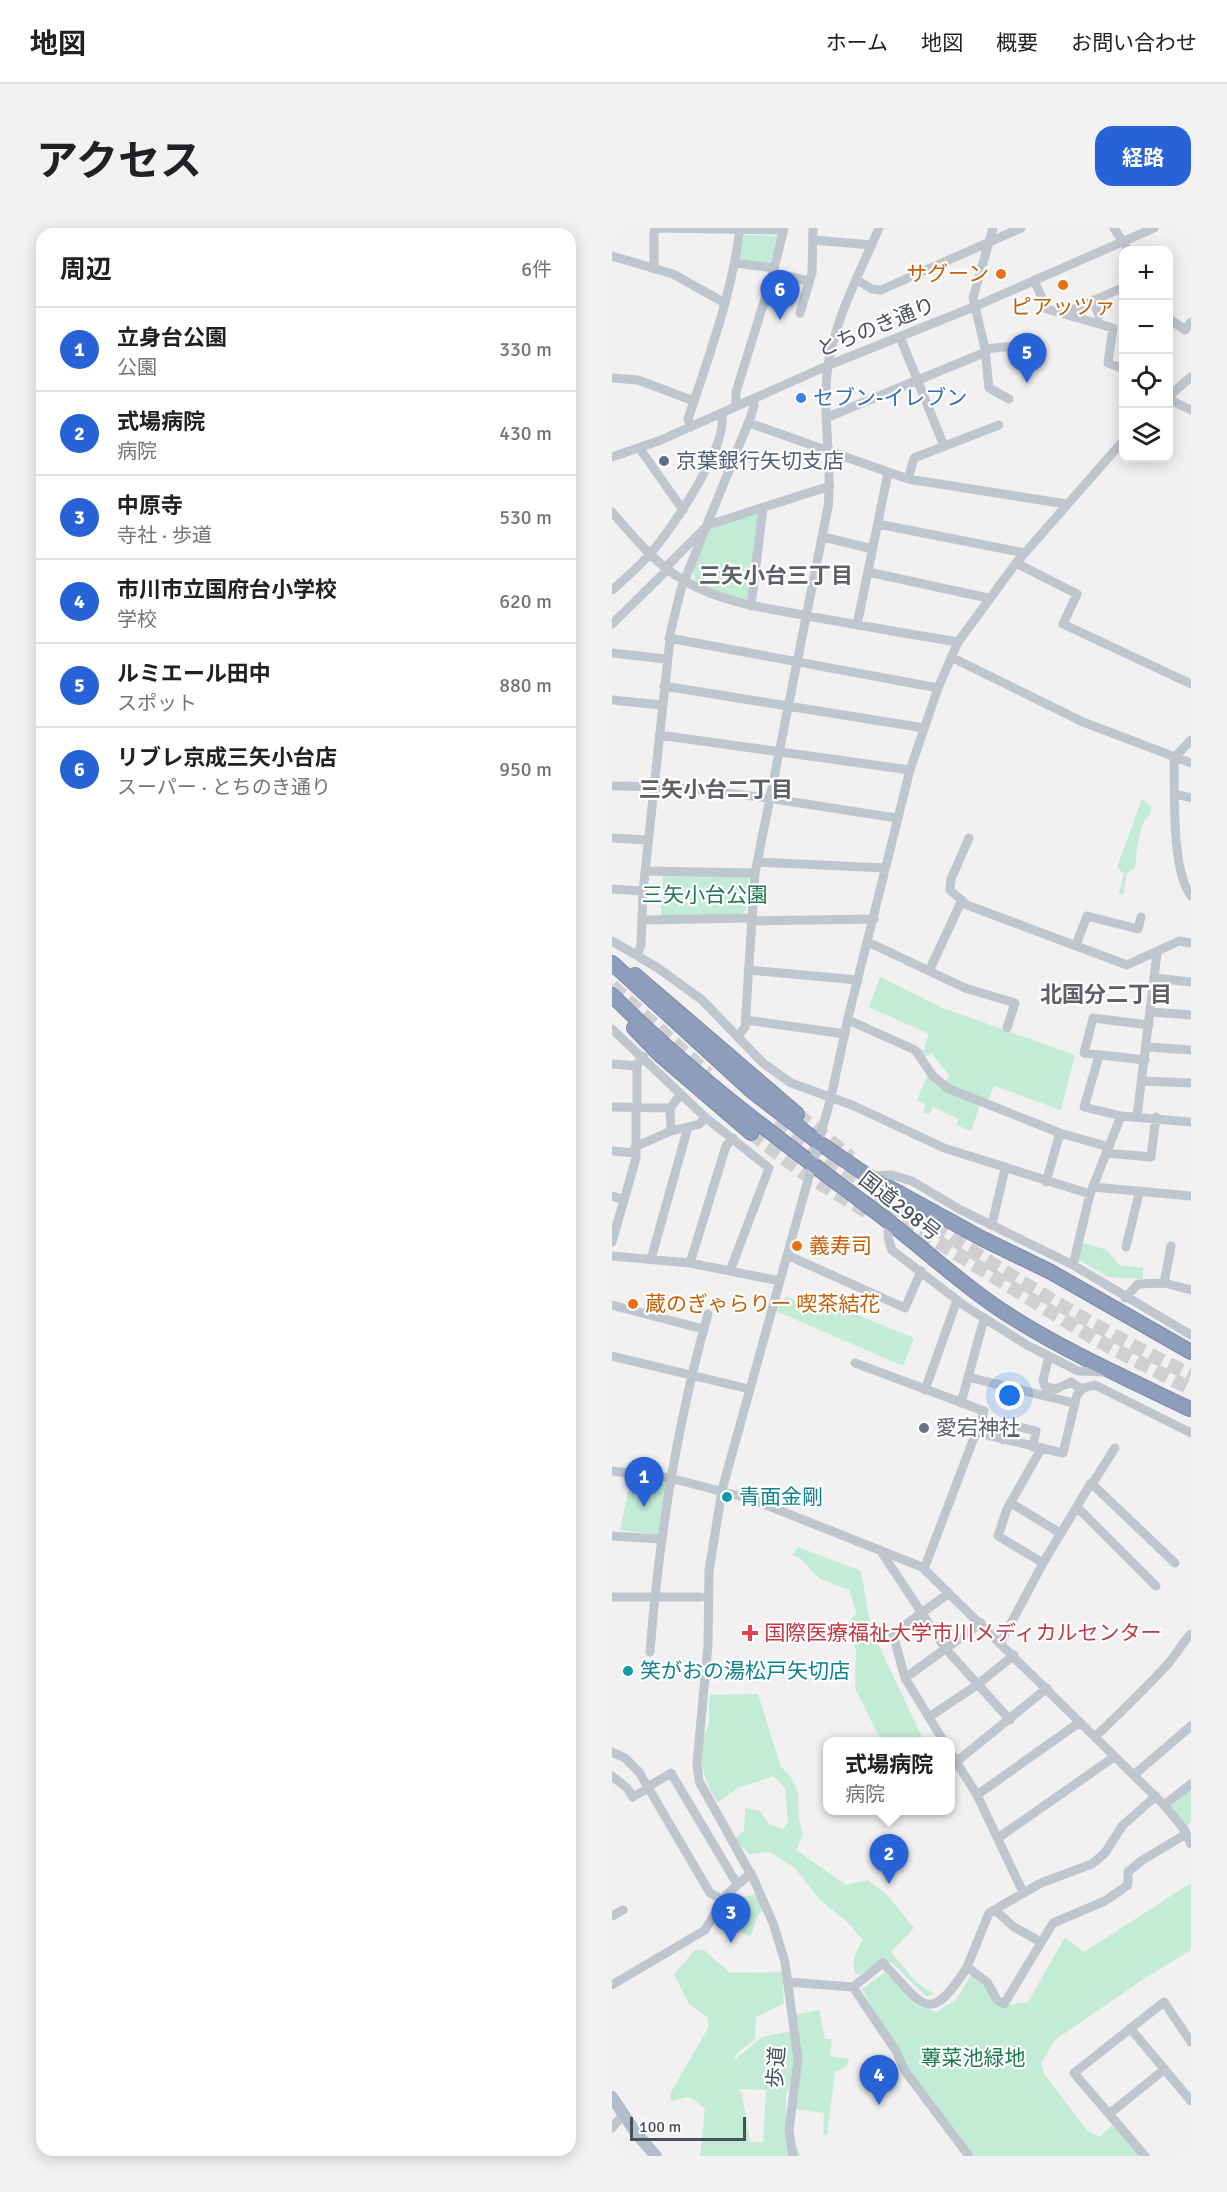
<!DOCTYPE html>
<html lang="ja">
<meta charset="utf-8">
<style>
:root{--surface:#fff;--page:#f2f2f2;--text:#202124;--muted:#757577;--line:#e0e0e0;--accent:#2763d6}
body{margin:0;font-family:Signika,"Noto Sans JP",sans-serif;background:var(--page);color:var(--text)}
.controls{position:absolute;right:18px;top:18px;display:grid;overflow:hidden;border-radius:12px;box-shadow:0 3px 15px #0003}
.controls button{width:54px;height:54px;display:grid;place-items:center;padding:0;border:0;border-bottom:2px solid var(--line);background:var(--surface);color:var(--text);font:30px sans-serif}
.scale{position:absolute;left:18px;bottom:15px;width:116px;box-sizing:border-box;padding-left:6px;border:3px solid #49515c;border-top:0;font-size:16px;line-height:21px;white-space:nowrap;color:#49515c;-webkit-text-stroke:4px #fff;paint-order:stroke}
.you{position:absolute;left:398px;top:1168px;width:21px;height:21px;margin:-15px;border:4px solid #fff;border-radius:50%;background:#1a73e8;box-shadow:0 0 0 9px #1a73e833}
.badge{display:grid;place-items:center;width:39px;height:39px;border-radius:50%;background:var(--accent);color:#fff;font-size:20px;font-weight:700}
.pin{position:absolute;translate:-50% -50px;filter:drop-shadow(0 2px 3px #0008)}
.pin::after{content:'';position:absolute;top:32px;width:21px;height:18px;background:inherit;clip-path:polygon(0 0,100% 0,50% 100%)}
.popup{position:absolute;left:211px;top:1509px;width:132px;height:78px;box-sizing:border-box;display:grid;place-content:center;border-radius:12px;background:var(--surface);filter:drop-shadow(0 2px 4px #0005);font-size:20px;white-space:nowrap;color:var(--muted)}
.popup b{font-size:22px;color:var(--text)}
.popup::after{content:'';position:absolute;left:50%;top:100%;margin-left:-12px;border:12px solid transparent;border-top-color:var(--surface)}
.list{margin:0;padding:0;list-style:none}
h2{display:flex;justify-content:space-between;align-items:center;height:78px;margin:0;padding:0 24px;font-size:26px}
h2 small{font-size:20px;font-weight:400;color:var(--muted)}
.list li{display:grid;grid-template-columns:39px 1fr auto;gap:18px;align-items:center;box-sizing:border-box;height:84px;padding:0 24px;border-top:2px solid var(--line)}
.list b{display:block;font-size:22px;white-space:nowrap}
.list p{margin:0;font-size:20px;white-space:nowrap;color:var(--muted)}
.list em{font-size:20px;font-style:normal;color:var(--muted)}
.icon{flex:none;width:33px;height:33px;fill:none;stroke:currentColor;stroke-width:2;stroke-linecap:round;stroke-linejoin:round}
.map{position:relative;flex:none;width:579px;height:1928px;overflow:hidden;border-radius:18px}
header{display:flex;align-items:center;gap:36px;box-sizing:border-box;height:84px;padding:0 30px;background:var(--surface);border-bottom:2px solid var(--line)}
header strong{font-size:28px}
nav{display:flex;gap:33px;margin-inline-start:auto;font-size:21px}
.intro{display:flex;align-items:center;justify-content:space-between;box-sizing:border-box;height:144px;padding:0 36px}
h1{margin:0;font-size:42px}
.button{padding:15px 27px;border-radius:18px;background:var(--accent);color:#fff;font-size:21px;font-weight:700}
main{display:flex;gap:36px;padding:0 36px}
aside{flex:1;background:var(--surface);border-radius:18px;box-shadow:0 3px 15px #0003}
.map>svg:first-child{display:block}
.green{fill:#c2ecd6;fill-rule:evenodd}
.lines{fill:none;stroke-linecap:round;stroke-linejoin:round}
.highway-tunnel{stroke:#d0d0d2;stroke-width:14;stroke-dasharray:14 7;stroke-linecap:butt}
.highway-casing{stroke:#7789a7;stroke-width:16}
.minor{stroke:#bfc6ce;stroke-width:9}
.major{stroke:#b2bdcc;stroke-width:12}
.highway{stroke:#8c9ebb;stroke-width:14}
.food-dot{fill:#e8710a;stroke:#fff;stroke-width:2}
.shop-dot{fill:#3f7fe0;stroke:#fff;stroke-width:2}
.service-dot{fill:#5c6f8a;stroke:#fff;stroke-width:2}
.worship-dot{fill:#6b7280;stroke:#fff;stroke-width:2}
.culture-dot{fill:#0f9aa8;stroke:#fff;stroke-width:2}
.health-dot{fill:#e0444e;stroke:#fff;stroke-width:2}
.labels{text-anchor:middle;stroke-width:4.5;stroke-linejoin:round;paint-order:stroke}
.food-label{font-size:21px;fill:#c56008;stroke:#fff;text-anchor:start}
.street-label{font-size:21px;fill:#49515c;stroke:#fff}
.shop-label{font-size:21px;fill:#366cbe;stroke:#fff;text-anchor:start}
.service-label{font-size:21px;fill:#4e5e75;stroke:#fff;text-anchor:start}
.park-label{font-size:21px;fill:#1e7954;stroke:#fff}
.worship-label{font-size:21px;fill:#5b616d;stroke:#fff;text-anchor:start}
.culture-label{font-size:21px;fill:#0d838f;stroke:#fff;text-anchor:start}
.health-label{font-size:21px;fill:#be3a42;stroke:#fff;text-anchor:start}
.neighbourhood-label{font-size:22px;font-weight:bold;fill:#5d6064;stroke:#fff}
</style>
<header>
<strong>地図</strong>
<nav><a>ホーム</a><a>地図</a><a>概要</a><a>お問い合わせ</a></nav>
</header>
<div class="intro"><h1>アクセス</h1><a class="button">経路</a></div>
<main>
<aside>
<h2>周辺<small>6件</small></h2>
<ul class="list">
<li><span class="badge">1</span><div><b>立身台公園</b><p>公園</p></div><em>330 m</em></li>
<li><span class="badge">2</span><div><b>式場病院</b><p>病院</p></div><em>430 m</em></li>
<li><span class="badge">3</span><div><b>中原寺</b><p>寺社 · 歩道</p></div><em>530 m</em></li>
<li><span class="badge">4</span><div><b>市川市立国府台小学校</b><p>学校</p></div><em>620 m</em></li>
<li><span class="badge">5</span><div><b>ルミエール田中</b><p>スポット</p></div><em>880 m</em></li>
<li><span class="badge">6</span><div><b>リブレ京成三矢小台店</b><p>スーパー · とちのき通り</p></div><em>950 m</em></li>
</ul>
</aside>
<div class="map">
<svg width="579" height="1928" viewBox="0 0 579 1928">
<rect width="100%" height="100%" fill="#f2f0f0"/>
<path class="green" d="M 132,7 L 166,8 L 158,37 L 127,33 Z
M 149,284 L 137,369 L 134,371 L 104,364 L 84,354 L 81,343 L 99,298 Z
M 530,571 L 539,578 L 538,586 C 526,597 525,624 523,640 L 515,645 L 511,667 L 507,665 L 512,646 L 505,639 Z
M 51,645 L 134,647 L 137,650 L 134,681 L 129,687 L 49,689 Z
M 268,749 L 331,780 L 463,827 L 449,882 L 382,858 L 376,873 L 331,855 L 338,848 L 319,825 L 313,829 L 305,819 L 312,822 L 317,806 L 257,779 Z
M 315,848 L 328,861 L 368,877 L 359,903 L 344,897 L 347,891 L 321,879 L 317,887 L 311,884 L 314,877 L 305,872 Z
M 469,1014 L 495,1022 L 507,1037 L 531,1040 L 531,1051 L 496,1049 L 465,1031 Z
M 174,1068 L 192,1076 L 196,1072 L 207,1076 L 210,1070 L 255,1091 L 302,1110 L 291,1138 L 164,1083 Z
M 19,1251 L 54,1255 L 47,1307 L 8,1302 Z
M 186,1319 L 249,1343 L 259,1401 L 312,1513 L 269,1513 L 243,1460 L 244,1422 L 233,1397 L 245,1385 L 237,1362 L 207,1350 L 188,1330 L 180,1327 Z
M 146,1466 L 169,1539 L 179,1549 L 186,1565 L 187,1592 L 191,1606 L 184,1622 L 234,1657 L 256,1652 L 275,1667 L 302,1700 L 279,1724 L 305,1755 L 322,1766 L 315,1769 L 279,1734 L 244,1747 C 239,1732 243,1725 251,1712 L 235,1694 L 207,1671 L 183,1640 L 158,1624 L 137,1626 L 122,1611 L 132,1603 L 133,1580 L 148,1583 L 157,1596 L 171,1601 L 176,1594 L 173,1561 L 162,1548 L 126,1560 L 106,1574 C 93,1557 85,1530 92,1508 C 93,1503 97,1499 97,1495 C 98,1485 96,1477 98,1467 Z
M 579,1560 L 579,1595 L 574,1597 L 556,1577 Z
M 579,1655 L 579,1722 L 530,1752 L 443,1812 L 429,1835 L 432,1846 L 475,1902 L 487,1909 L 504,1894 L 533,1928 L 363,1928 L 296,1841 L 250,1761 L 273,1744 L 305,1778 L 324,1784 L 344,1772 L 359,1747 L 374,1759 L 388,1778 L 416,1774 L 453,1709 L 472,1724 Z
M 145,1666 L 152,1680 L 145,1689 L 139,1708 L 117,1701 L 118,1672 Z
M 83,1722 L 92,1722 L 118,1745 L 170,1744 L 172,1775 L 144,1789 L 143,1811 L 124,1826 L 122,1832 L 150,1809 L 179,1803 L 183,1822 L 177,1863 L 174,1864 L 174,1900 L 189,1928 L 88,1928 L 93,1880 L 77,1869 L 59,1873 L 58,1866 L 96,1800 L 96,1790 L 77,1776 L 62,1746 ZM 126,1861 L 154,1862 L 151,1914 L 138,1914 L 130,1865 Z
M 207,1782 L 213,1811 L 220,1811 L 218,1828 L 237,1831 L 235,1838 L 223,1844 L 215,1907 L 211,1906 L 212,1885 L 182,1881 L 182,1787 Z"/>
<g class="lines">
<path class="highway-tunnel" d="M 0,758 L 96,846
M 185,886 L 239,930
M 166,891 C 219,935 277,971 335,1007 C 414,1058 494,1106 579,1147
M 139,905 L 196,948 L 259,986
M 255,970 L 483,1111 L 579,1161"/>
<defs>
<path id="highway" d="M 0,735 L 141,864 L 206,914 L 256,948 L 371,1011 L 439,1044 L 579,1124
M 23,747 L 185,886
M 0,767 C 78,846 167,911 256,978 C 303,1012 344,1053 392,1084 C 450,1122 516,1151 578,1181
M 22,800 L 48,827 L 139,905"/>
</defs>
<use href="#highway" class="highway-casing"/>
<path class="minor" d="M 47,0 L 171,2
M 172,0 L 161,45 L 197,53
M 381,0 L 361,70 L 373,121 L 377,160 L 397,171
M 502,0 L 516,22
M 201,12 L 260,17
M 0,28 L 61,46 L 113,75
M 123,35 L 162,40
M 42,41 L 42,3 L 46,0
M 245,52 L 260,61 L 269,62 L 409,0
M 422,52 L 435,81 L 501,100 L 496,135 L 512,141
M 481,72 L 487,88
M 188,85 L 200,45 L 201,0
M 461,89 L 460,82 L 512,59
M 556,90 L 573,102 L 579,94
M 288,109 L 332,218
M 373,121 L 420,116
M 0,150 L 26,152 L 82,173
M 556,169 L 579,149
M 556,171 L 579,182
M 124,178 L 124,164 L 161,45
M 216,189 L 374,124
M 137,195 L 296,251 L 454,276
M 79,199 L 76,191 C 97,128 120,66 128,0
M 28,221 L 71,282
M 0,229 L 49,212 L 217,137 L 364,78 L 542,0
M 296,251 L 302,230 L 387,197
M 0,284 C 22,309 43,336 73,353 C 111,375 154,380 196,388 C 246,397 296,406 346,414
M 266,296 L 413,325
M 211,309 L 261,321
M 404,335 L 465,366 L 451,396 L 579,456
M 54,339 L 96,297 L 218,258
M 256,344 L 376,370
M 0,362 C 13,351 26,339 37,327 C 58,304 119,215 109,185
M 139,378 L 151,280
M 0,396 L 56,341
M 245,397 L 276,245
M 57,410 L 326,460
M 0,425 L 54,431
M 339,429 L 471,494 L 579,535
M 52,458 L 312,500
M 0,472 L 49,477
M 47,507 L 298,542
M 562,530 C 563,565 559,641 579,668
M 562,530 L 579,512
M 0,558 C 95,557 190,576 284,590
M 563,566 L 579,570
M 0,610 L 36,612
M 357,610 L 339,651 L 338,662 L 355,677 L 515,737 L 567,713 L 579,715
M 145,634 L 273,640
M 34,643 L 143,645
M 0,661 L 31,663
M 30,692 L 138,690
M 138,693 L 262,691
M 0,713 L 46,740 L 90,772 L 151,835 L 179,855 L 240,877 L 332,920 L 478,966
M 256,714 L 353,760 L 403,775 L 395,800
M 464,717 L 475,688 L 526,701 L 529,689
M 25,727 L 29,717 L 31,663 L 59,402 L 69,361 L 139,188 L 142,177 L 140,171
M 136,742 L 246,752
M 317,743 L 350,672
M 543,750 L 579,754
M 539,784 L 579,787
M 134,792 L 233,806
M 236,792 L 303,822 L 321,848 L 335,860 L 448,905 L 497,919
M 0,801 L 93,889 L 157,940 L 118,1043
M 126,808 L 133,799 L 143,645 L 216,279 C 221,235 210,191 215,146 C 220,96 247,47 267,0
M 535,819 L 579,822
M 487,828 L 472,879 L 509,888
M 533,832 L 472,825 L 481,790 L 537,797
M 0,836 L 25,838
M 530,853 L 579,855
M 0,879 L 58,880
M 25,880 L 25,836 L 32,829
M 525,888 L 545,726
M 59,903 L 88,896 L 93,889
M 23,919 L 59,903 L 58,880 L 69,866
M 0,923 L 24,925
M 494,925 L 539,929 L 544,889
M 256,948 L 280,947 L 300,953 L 347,981 L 461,1037 L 579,1107
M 434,954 L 448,905
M 481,959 L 579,968
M 0,968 L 12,972
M 277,995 L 276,1010 L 280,1022 L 353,1078 L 415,1117 L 466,1143 L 497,1144
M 380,996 L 393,941
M 0,1014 L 24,930 L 24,880
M 514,1019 L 527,965
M 175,1027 L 293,1080 L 309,1043
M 0,1028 L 78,1035 L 168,1053
M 39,1031 L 76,899
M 78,1035 L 114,918 L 121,910
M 461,1037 L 478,966 L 509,888 L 579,894
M 552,1055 L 559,1018
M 513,1070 L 526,1056 L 552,1055 L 579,1062
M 0,1077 L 91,1101
M 0,1128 L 137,1161
M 437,1128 L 431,1152 L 433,1159 L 444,1161 L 459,1154 L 469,1161
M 243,1135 L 372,1183 L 367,1205
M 356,1149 L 462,1175
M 313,1162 L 345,1072
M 349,1175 L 372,1091
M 391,1212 L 395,1196 L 424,1203 L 421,1219
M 429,1221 L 395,1281 L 386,1308 L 431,1335
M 0,1243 L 58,1250 L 139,1271 L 310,1339 L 552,1577 L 572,1601 L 579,1616
M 480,1256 L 503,1220
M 399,1275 L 448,1305
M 465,1279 L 544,1358
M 0,1308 L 48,1311
M 268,1322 L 333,1420 L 398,1492
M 312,1341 L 363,1207 L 367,1205 L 451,1225 L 465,1167 L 471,1160 L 483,1157 L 579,1205
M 0,1369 L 89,1369
M 389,1414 L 431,1335 L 479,1255 L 563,1335
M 38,1424 C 47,1309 64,1199 96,1086
M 293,1450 L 369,1395
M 317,1489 L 365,1457 L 402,1427
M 483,1509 C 507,1486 531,1463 553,1439 C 564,1428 568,1417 579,1406
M 332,1514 L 293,1450 L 281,1406 L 337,1365
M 0,1524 L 13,1530 L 27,1544 L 98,1665 L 111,1672
M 338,1524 L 365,1567 L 411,1664
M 344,1534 L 435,1460
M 523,1546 L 579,1498
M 0,1548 L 15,1560 L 21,1569 L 36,1560
M 36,1559 L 59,1545 L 125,1656
M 365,1567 L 468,1494
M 552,1577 L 579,1556
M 386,1610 L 502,1529
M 383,1682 L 402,1699 L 429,1714
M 0,1688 L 11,1682
M 355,1739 L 377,1685 L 429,1655 L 480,1636 L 493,1625 L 510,1598 L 544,1568
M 175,1754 L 241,1759 L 271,1735 C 311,1777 317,1800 355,1739 L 375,1754 L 385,1772 L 392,1776 L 441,1695 L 493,1673 L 516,1657 L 516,1644 L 529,1633 L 574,1606
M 0,1757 L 93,1702 L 114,1667 L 139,1645
M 241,1759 L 284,1823 L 293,1843 L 357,1928
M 518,1800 L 579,1873
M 497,1886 L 553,1841
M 0,1900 L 11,1887
M 181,1928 L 177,1902 L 186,1831 L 173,1734 L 161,1695 L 142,1652 L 87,1553 L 85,1535 L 96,1417 L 97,1343 L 110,1262 L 219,869 L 237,786 L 298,542 L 326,460 L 346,414 L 404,335 L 512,212
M 533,1928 L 462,1845 L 552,1774 L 579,1814"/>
<path class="major" d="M 0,1869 L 24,1905 L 44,1928"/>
<use href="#highway" class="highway"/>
</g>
<g class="food-dot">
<circle cx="389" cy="46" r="6"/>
<circle cx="451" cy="57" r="6"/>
<circle cx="185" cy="1018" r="6"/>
<circle cx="21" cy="1076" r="6"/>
</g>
<circle class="shop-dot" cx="189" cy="170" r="6"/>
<circle class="service-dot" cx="52" cy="233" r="6"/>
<circle class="worship-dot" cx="312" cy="1200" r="6"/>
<g class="culture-dot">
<circle cx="115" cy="1269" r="6"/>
<circle cx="16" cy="1443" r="6"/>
</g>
<path class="health-dot" d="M135 1396h6v6h6v6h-6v6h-6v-6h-6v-6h6z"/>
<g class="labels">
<g class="food-label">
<text x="377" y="53" text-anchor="end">サグーン</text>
<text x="451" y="86" text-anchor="middle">ピアッツァ</text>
<text x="197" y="1025">義寿司</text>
<text x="33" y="1083">蔵のぎゃらりー 喫茶結花</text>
</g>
<g class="street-label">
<text transform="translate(264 99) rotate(-22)" y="7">とちのき通り</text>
<text transform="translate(288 978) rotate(38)" y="7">国道298号</text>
<text transform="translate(164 1839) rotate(-86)" y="7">歩道</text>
</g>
<g class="shop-label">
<text x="201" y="177">セブン-イレブン</text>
</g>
<g class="service-label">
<text x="64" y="240">京葉銀行矢切支店</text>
</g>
<g class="park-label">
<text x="93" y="674">三矢小台公園</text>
<text x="361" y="1837">蓴菜池緑地</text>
</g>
<g class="worship-label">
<text x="324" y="1207">愛宕神社</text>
</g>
<g class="culture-label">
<text x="127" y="1276">青面金剛</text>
<text x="28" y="1450">笑がおの湯松戸矢切店</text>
</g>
<g class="health-label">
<text x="152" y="1412">国際医療福祉大学市川メディカルセンター</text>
</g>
<g class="neighbourhood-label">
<text x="164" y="355">三矢小台三丁目</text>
<text x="104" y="569">三矢小台二丁目</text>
<text x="494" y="774">北国分二丁目</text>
</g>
</g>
</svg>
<div class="controls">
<button>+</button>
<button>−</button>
<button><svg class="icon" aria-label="locate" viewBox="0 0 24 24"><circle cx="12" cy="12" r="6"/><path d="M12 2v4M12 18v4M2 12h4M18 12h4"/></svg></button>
<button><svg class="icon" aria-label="layers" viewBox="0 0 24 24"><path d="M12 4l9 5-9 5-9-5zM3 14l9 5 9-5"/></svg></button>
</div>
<div class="scale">100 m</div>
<div class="you"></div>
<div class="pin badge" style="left:32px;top:1279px">1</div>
<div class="pin badge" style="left:277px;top:1656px">2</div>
<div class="popup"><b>式場病院</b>病院</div>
<div class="pin badge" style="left:119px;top:1715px">3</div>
<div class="pin badge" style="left:267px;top:1877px">4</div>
<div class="pin badge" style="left:415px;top:155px">5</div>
<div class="pin badge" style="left:168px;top:92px">6</div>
</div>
</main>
